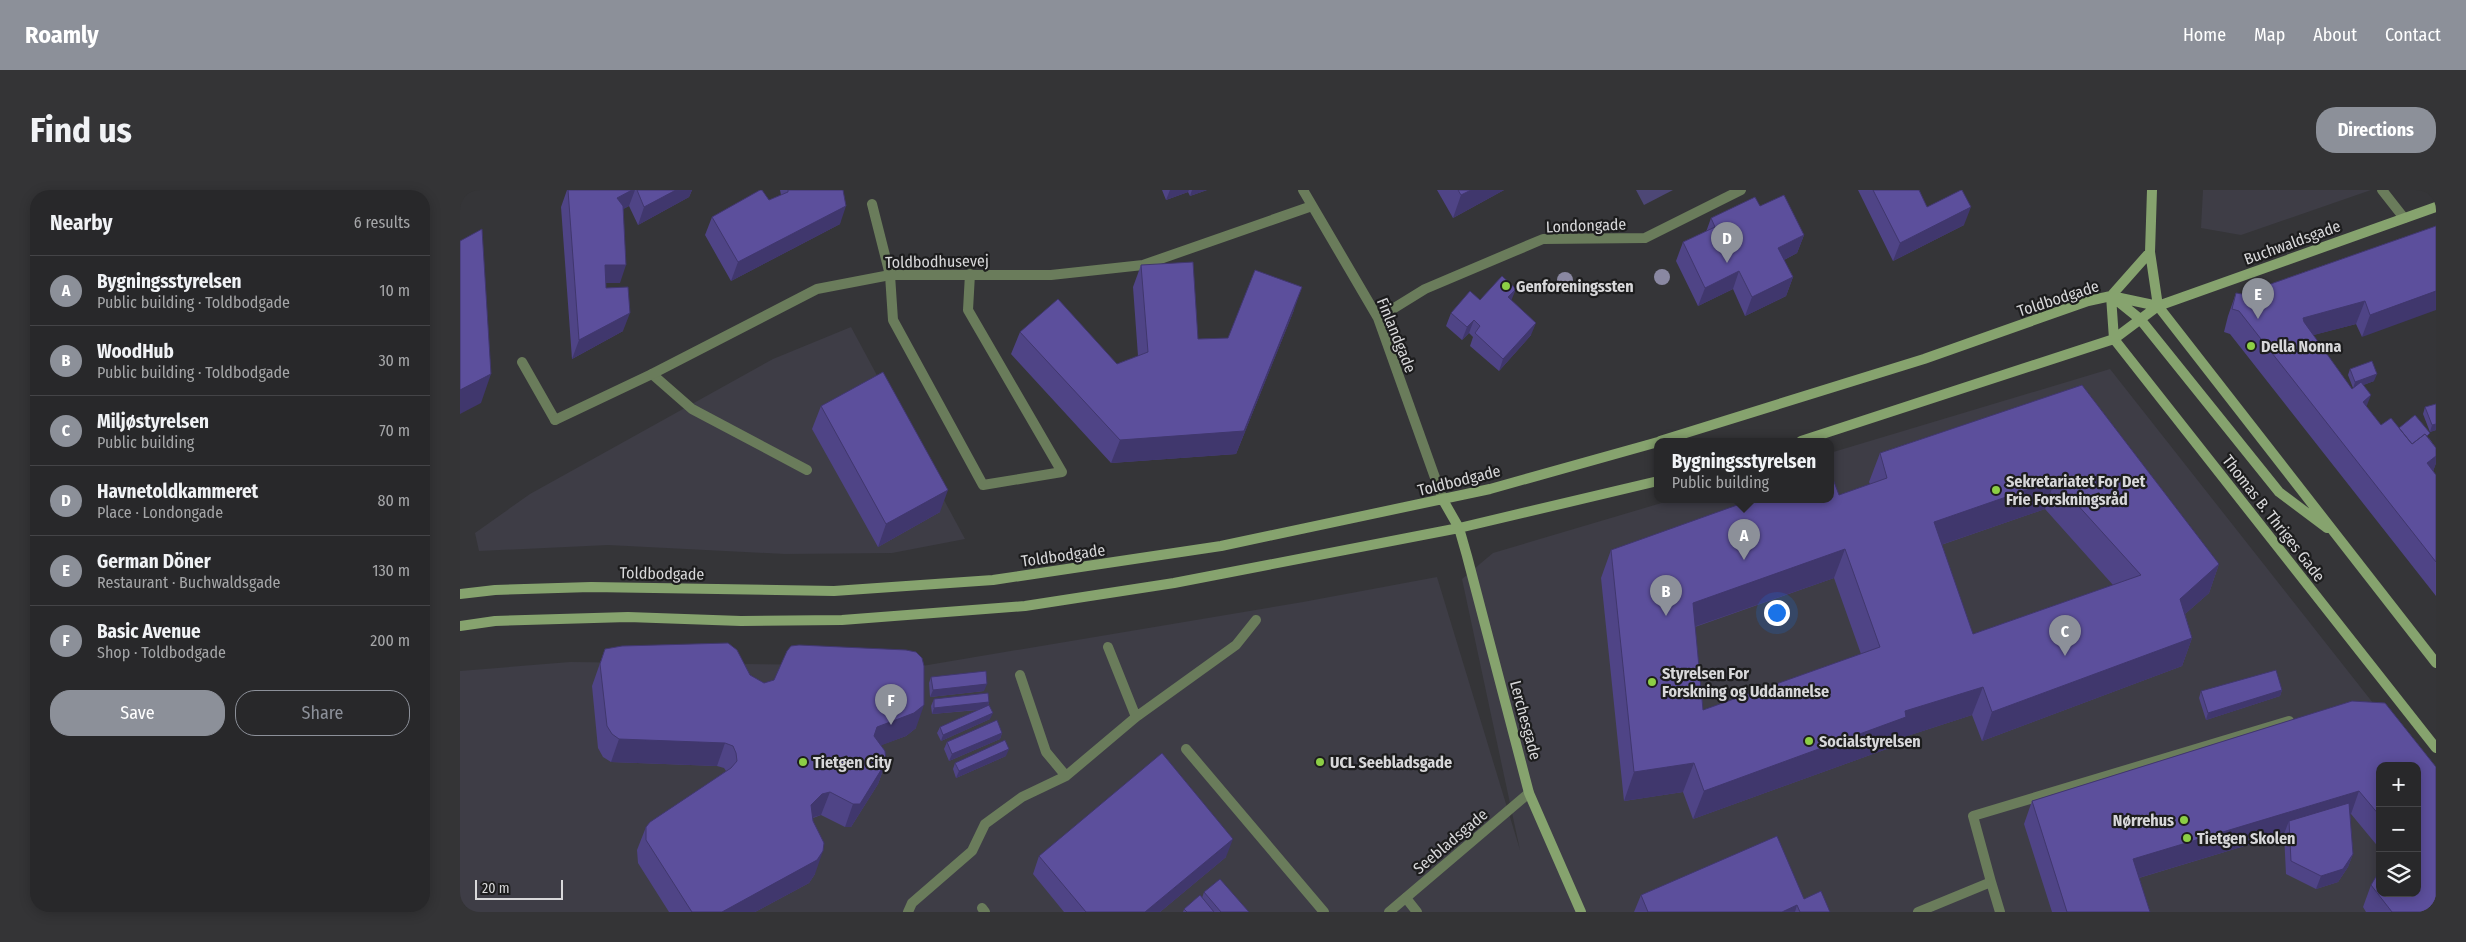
<!DOCTYPE html>
<meta charset="utf-8">
<style>
:root{--surface:#28282a;--page:#343436;--text:#f1f3f6;--muted:#a5a6a8;--line:#444447;--accent:#8c9099}
body{margin:0;font-family:"Fira Sans Condensed",sans-serif;background:var(--page);color:var(--text)}
.controls{position:absolute;right:15px;bottom:15px;display:grid;overflow:hidden;border-radius:10px;box-shadow:0 2px 12px #0003}
.controls button{width:45px;height:45px;display:grid;place-items:center;padding:0;border:0;border-bottom:1px solid var(--line);background:var(--surface);color:var(--text);font:25px sans-serif}
.scale{position:absolute;left:15px;bottom:12px;width:88px;box-sizing:border-box;padding-left:5px;border:2px solid #d8d8da;border-top:0;font-size:14px;line-height:18px;white-space:nowrap;color:#d8d8da;-webkit-text-stroke:4px #1d1d1e;paint-order:stroke}
.you{position:absolute;left:1316px;top:422px;width:18px;height:18px;margin:-12px;border:4px solid #fff;border-radius:50%;background:#1a73e8;box-shadow:0 0 0 8px #1a73e833}
.badge{display:grid;place-items:center;width:32px;height:32px;border-radius:50%;background:var(--accent);color:#fff;font-size:16px;font-weight:700}
.pin{position:absolute;translate:-50% -41px;filter:drop-shadow(0 1px 2px #0008)}
.pin::after{content:'';position:absolute;top:26px;width:18px;height:15px;background:inherit;clip-path:polygon(0 0,100% 0,50% 100%)}
.popup{position:absolute;left:1194px;top:248px;width:180px;height:65px;box-sizing:border-box;display:grid;place-content:center;border-radius:10px;background:var(--surface);filter:drop-shadow(0 1px 4px #0005);font-size:16px;white-space:nowrap;color:var(--muted)}
.popup b{font-size:19px;color:var(--text)}
.popup::after{content:'';position:absolute;left:50%;top:100%;margin-left:-10px;border:10px solid transparent;border-top-color:var(--surface)}
.list{margin:0;padding:0;list-style:none}
h2{display:flex;justify-content:space-between;align-items:center;height:65px;margin:0;padding:0 20px;font-size:21px}
h2 small{font-size:16px;font-weight:400;color:var(--muted)}
.list li{display:grid;grid-template-columns:32px 1fr auto;gap:15px;align-items:center;box-sizing:border-box;height:70px;padding:0 20px;border-top:1px solid var(--line)}
.list b{display:block;font-size:19px;white-space:nowrap}
.list p{margin:0;font-size:16px;white-space:nowrap;color:var(--muted)}
.list em{font-size:16px;font-style:normal;color:var(--muted)}
.actions{display:flex;gap:10px;padding:15px 20px}
.actions a{flex:1;padding:11px 0;border:1px solid var(--accent);border-radius:20px;text-align:center;font-size:18px;color:var(--accent)}
.actions .main{background:var(--accent);color:#fff}
.icon{flex:none;width:28px;height:28px;fill:none;stroke:currentColor;stroke-width:2;stroke-linecap:round;stroke-linejoin:round}
.map{position:relative;flex:none;width:1976px;height:722px;overflow:hidden;border-radius:20px}
header{display:flex;align-items:center;gap:30px;box-sizing:border-box;height:70px;padding:0 25px;background:var(--accent);color:#fff}
header strong{font-size:24px}
nav{display:flex;gap:28px;margin-inline-start:auto;font-size:18px}
.intro{display:flex;align-items:center;justify-content:space-between;box-sizing:border-box;height:120px;padding:0 30px}
h1{margin:0;font-size:35px}
.button{padding:12px 22px;border-radius:20px;background:var(--accent);color:#fff;font-size:18px;font-weight:700}
main{display:flex;gap:30px;padding:0 30px}
aside{flex:1;background:var(--surface);border-radius:20px;box-shadow:0 2px 12px #0003}
.map>svg:first-child{display:block}
.built{fill:#3e3d46;fill-rule:evenodd}
.green{fill:#4d4776}
.lines{fill:none;stroke-linecap:round;stroke-linejoin:round}
.lane{stroke:#6a7c5b;stroke-width:10}
.street{stroke:#6a7c5b;stroke-width:10}
.secondary{stroke:#86a36e;stroke-width:10}
.tree{fill:#8a88a2}
.wall{fill:#4f4486;fill-rule:evenodd}
.shaded-wall{fill:#40376d}
.building{fill:#5c4f9c;stroke:#40376d;fill-rule:evenodd}
.poi-dot{fill:#8cce45;stroke:#1d1d1e;stroke-width:2}
.labels{text-anchor:middle;stroke-width:4.5;stroke-linejoin:round;paint-order:stroke}
.street-label{font-size:16px;fill:#d8d8da;stroke:#1d1d1e}
.poi-label{font-size:16px;font-weight:bold;fill:#d8d8da;stroke:#1d1d1e;text-anchor:start}
</style>
<header>
<strong>Roamly</strong>
<nav><a>Home</a><a>Map</a><a>About</a><a>Contact</a></nav>
</header>
<div class="intro"><h1>Find us</h1><a class="button">Directions</a></div>
<main>
<aside>
<h2>Nearby<small>6 results</small></h2>
<ul class="list">
<li><span class="badge">A</span><div><b>Bygningsstyrelsen</b><p>Public building · Toldbodgade</p></div><em>10 m</em></li>
<li><span class="badge">B</span><div><b>WoodHub</b><p>Public building · Toldbodgade</p></div><em>30 m</em></li>
<li><span class="badge">C</span><div><b>Miljøstyrelsen</b><p>Public building</p></div><em>70 m</em></li>
<li><span class="badge">D</span><div><b>Havnetoldkammeret</b><p>Place · Londongade</p></div><em>80 m</em></li>
<li><span class="badge">E</span><div><b>German Döner</b><p>Restaurant · Buchwaldsgade</p></div><em>130 m</em></li>
<li><span class="badge">F</span><div><b>Basic Avenue</b><p>Shop · Toldbodgade</p></div><em>200 m</em></li>
</ul>
<div class="actions"><a class="main">Save</a><a>Share</a></div>
</aside>
<div class="map">
<svg width="1976" height="722" viewBox="0 0 1976 722">
<rect width="100%" height="100%" fill="#353538"/>
<path class="built" d="M 1743,0 L 1911,0 L 1781,45 L 1741,38 Z
M 391,137 L 505,349 L 432,363 L 325,364 L 148,355 L 19,361 L 15,343 L 70,304 L 313,169 Z
M 1650,179 L 1976,593 L 1976,722 L 4,722 L 0,714 L 0,481 L 110,472 L 462,476 L 843,412 L 977,387 L 1060,660 L 1002,389 L 1033,363 L 1215,309 L 1370,309 L 1370,263 ZM 1920,576 L 1957,576 L 1957,703 L 1920,703 Z"/>
<path class="green" d="M 1176,0 L 1213,0 L 1184,15 Z"/>
<g class="lines">
<path class="lane" d="M 1922,0 L 1944,28
M 412,14 L 430,85 L 433,130 L 523,295 L 602,282 L 508,120 L 510,84
M 62,172 L 95,230
M 192,184 L 232,219 L 347,280
M 648,457 L 676,527
M 560,485 L 586,562 L 606,586
M 726,559 L 864,722
M 1531,692 L 1513,626 L 1829,531
M 946,708 L 957,722
M 522,718 L 525,722
M 448,722 L 452,713 L 512,661 L 525,634 L 562,607 L 606,586 L 676,527 L 776,455 L 796,430
M 1458,722 L 1531,692 L 1540,722"/>
<path class="street" d="M 843,0 L 918,128 L 983,310
M 918,128 L 965,99 L 1083,49 L 1185,48 L 1281,0
M 95,230 L 192,184 L 357,99 L 430,85 L 591,85 L 683,75 L 852,16
M 929,722 L 1069,603"/>
<path class="secondary" d="M 1692,0 L 1690,62 L 1698,116 L 1976,473
M 1651,106 L 1654,149 L 1976,558
M 1651,106 L 1690,62
M 1654,108 L 1680,129 L 1819,302 L 1867,338
M 1200,251 L 1464,169 L 1628,111 L 1651,106 L 1698,116
M 1341,251 L 1654,149 L 1698,116 L 1976,17
M 983,310 L 999,338 L 1007,366 L 1069,603 L 1121,722
M 0,404 L 35,400 L 131,397 L 374,401 L 533,390 L 761,356 L 1030,299 L 1198,252
M 0,436 L 35,431 L 168,427 L 281,431 L 382,430 L 565,416 L 714,393 L 999,338 L 1198,291"/>
</g>
<g class="tree">
<circle cx="1202" cy="87" r="8"/>
<circle cx="1105" cy="90" r="8"/>
</g>
<path class="wall" d="M 107,0 L 232,0 L 229,7 L 178,35 L 169,16 L 163,19 L 160,93 L 146,93 L 146,98 L 163,141 L 112,169 L 101,17 Z
M 320,0 L 383,0 L 380,34 L 271,91 L 245,45 L 252,27 L 309,10 L 321,5 Z
M 702,0 L 747,0 L 730,6 L 728,2 L 706,10 Z
M 977,0 L 1044,0 L 993,28 Z
M 1398,0 L 1459,0 L 1467,17 L 1504,35 L 1433,71 Z
M 1300,16 L 1344,45 L 1337,63 L 1324,70 L 1333,87 L 1326,106 L 1285,126 L 1273,99 L 1238,116 L 1216,71 L 1223,52 L 1246,42 L 1251,28 Z
M 1976,36 L 1902,147 L 1896,134 L 1853,145 L 1892,199 L 1893,198 L 1888,185 L 1890,179 L 1914,191 L 1903,195 L 1906,216 L 1921,235 L 1939,238 L 1969,248 L 1976,258 L 1976,273 L 1973,281 L 1976,285 L 1976,406 L 1770,144 L 1764,142 L 1768,126 L 1776,103 L 1782,104 Z
M 681,75 L 738,149 L 768,148 L 834,120 L 776,264 L 651,273 L 551,164 L 560,142 L 657,174 L 678,166 L 673,97 Z
M 1020,110 L 1071,145 L 1039,181 L 1010,156 L 1013,147 L 1009,143 L 1002,150 L 986,136 L 991,123 Z
M 1622,195 L 1759,374 L 1749,403 L 1725,424 L 1732,448 L 1722,476 L 1522,551 L 1512,525 L 1438,549 L 1435,556 L 1233,629 L 1223,602 L 1164,611 L 1141,388 L 1151,360 L 1379,305 L 1410,294 L 1409,292 L 1420,263 ZM 1585,319 L 1653,395 L 1513,444 L 1481,355 ZM 1374,388 L 1401,464 L 1243,520 L 1235,437 Z
M 1976,214 L 1976,240 L 1970,242 L 1963,224 L 1965,217 Z
M 361,216 L 480,322 L 418,357 L 352,239 Z
M 145,459 L 290,485 L 304,493 L 456,538 L 446,546 L 421,555 L 426,572 L 418,594 L 391,637 L 385,637 L 361,625 L 353,628 L 355,684 L 349,693 L 295,722 L 209,722 L 178,673 L 177,660 L 186,637 L 266,581 L 264,578 L 257,576 L 151,572 L 143,567 L 138,558 L 132,496 Z
M 471,487 L 524,501 L 470,507 L 469,493 Z
M 1822,500 L 1820,506 L 1746,530 L 1739,508 L 1741,501 Z
M 474,509 L 529,512 L 528,516 L 530,529 L 481,551 L 477,543 L 480,537 L 518,520 L 472,524 L 471,516 Z
M 1892,511 L 1925,513 L 1976,577 L 1976,722 L 1906,722 L 1903,717 L 1911,695 L 1920,680 L 1920,703 L 1957,703 L 1957,576 L 1920,576 L 1920,659 L 1891,624 L 1890,624 L 1893,664 L 1888,677 L 1878,692 L 1856,699 L 1826,684 L 1824,644 L 1679,688 L 1690,722 L 1592,722 L 1564,634 L 1572,611 Z
M 542,543 L 540,549 L 489,571 L 484,559 L 487,552 Z
M 546,566 L 496,588 L 493,579 L 495,573 Z
M 579,666 L 766,667 L 700,722 L 604,722 L 573,684 Z
M 744,702 L 789,722 L 723,722 L 724,719 L 742,708 Z
M 1181,705 L 1344,709 L 1369,722 L 1174,722 Z"/>
<path class="shaded-wall" d="M 172,0 L 175,0 L 169,16 L 150,26 L 157,8 Z
M 216,0 L 232,0 L 229,7 L 178,35 L 184,17 Z
M 710,0 L 729,0 L 728,2 L 706,10 Z
M 732,0 L 747,0 L 730,6 Z
M 1011,0 L 1044,0 L 993,28 L 1001,5 Z
M 386,16 L 380,34 L 271,91 L 278,72 Z
M 1511,17 L 1504,35 L 1433,71 L 1440,53 Z
M 1344,45 L 1337,63 L 1312,76 L 1318,58 Z
M 145,75 L 166,75 L 160,93 L 138,93 Z
M 1279,81 L 1273,99 L 1238,116 L 1245,98 Z
M 1333,87 L 1326,106 L 1285,126 L 1292,107 Z
M 842,97 L 834,120 L 776,264 L 651,273 L 660,250 Z
M 1056,99 L 1051,111 L 1048,107 Z
M 1976,101 L 1976,120 L 1902,147 L 1910,125 Z
M 1905,111 L 1896,134 L 1835,150 L 1843,128 Z
M 170,123 L 163,141 L 112,169 L 119,150 Z
M 1014,130 L 1009,143 L 1002,150 L 1007,137 Z
M 1076,133 L 1071,145 L 1039,181 L 1043,169 Z
M 31,184 L 21,213 L 0,224 L 0,200 Z
M 1917,184 L 1914,191 L 1893,199 L 1895,192 Z
M 1911,205 L 1902,228 L 1903,212 Z
M 1976,234 L 1976,240 L 1970,242 L 1972,235 Z
M 1976,266 L 1976,273 L 1972,285 L 1967,273 Z
M 1595,290 L 1585,319 L 1463,361 L 1474,332 Z
M 488,300 L 480,322 L 418,357 L 426,334 Z
M 1385,359 L 1374,388 L 1222,441 L 1233,413 Z
M 1759,374 L 1749,403 L 1709,438 L 1720,409 Z
M 1732,448 L 1722,476 L 1522,551 L 1532,522 Z
M 527,494 L 524,501 L 470,507 L 473,500 Z
M 1523,497 L 1512,525 L 1438,549 L 1435,556 L 1233,629 L 1244,601 L 1445,521 Z
M 1822,500 L 1820,506 L 1746,530 L 1748,523 Z
M 529,512 L 526,519 L 472,524 L 474,518 Z
M 464,515 L 456,538 L 446,546 L 409,560 L 417,537 Z
M 533,523 L 530,529 L 481,551 L 483,545 Z
M 542,543 L 540,549 L 489,571 L 492,564 Z
M 159,549 L 265,553 L 257,576 L 151,572 Z
M 549,559 L 546,566 L 496,588 L 499,581 Z
M 426,572 L 418,594 L 391,637 L 385,637 L 393,614 Z
M 1234,573 L 1223,602 L 1164,611 L 1174,582 Z
M 1899,601 L 1891,624 L 1829,643 L 1829,631 L 1824,644 L 1665,692 L 1673,669 Z
M 370,602 L 361,625 L 354,627 L 343,638 L 351,615 L 362,604 Z
M 773,649 L 766,667 L 700,722 L 685,722 Z
M 363,661 L 355,684 L 349,693 L 295,722 L 262,722 Z
M 1893,664 L 1888,677 L 1878,692 L 1856,699 L 1861,686 Z
M 1337,715 L 1335,722 L 1322,722 Z"/>
<path class="building" d="M 108,0 L 172,0 L 157,8 L 163,16 L 166,75 L 145,75 L 146,98 L 168,97 L 170,123 L 119,150 Z
M 177,0 L 216,0 L 184,17 Z
M 300,0 L 302,0 L 309,10 L 328,2 L 328,0 L 383,0 L 386,16 L 278,72 L 252,27 Z
M 998,0 L 1011,0 L 1001,5 Z
M 1413,0 L 1459,0 L 1467,17 L 1501,0 L 1502,0 L 1511,17 L 1440,53 Z
M 1324,5 L 1344,45 L 1318,58 L 1333,87 L 1292,107 L 1279,81 L 1245,98 L 1223,52 L 1255,37 L 1251,28 L 1295,7 L 1300,16 Z
M 1976,36 L 1976,101 L 1910,125 L 1905,111 L 1843,128 L 1844,132 L 1892,199 L 1901,192 L 1911,205 L 1903,212 L 1921,235 L 1931,228 L 1952,254 L 1965,244 L 1976,258 L 1976,266 L 1967,273 L 1976,285 L 1976,372 L 1779,121 L 1772,119 L 1776,103 L 1782,104 Z
M 22,39 L 31,184 L 0,200 L 0,51 Z
M 733,72 L 738,149 L 768,148 L 795,80 L 842,97 L 784,241 L 660,250 L 560,142 L 598,109 L 657,174 L 688,162 L 681,75 Z
M 1042,86 L 1056,99 L 1048,107 L 1076,133 L 1043,169 L 1015,143 L 1020,136 L 1014,130 L 1007,137 L 991,123 L 1010,101 L 1020,110 Z
M 1912,171 L 1917,184 L 1895,192 L 1890,179 Z
M 423,182 L 488,300 L 426,334 L 361,216 Z
M 1622,195 L 1759,374 L 1720,409 L 1732,448 L 1532,522 L 1523,497 L 1445,521 L 1446,527 L 1244,601 L 1234,573 L 1174,582 L 1151,360 L 1294,309 L 1370,309 L 1370,281 L 1379,305 L 1427,288 L 1420,263 ZM 1595,290 L 1681,385 L 1513,444 L 1474,332 ZM 1385,359 L 1420,457 L 1243,520 L 1233,413 Z
M 1976,214 L 1976,234 L 1972,235 L 1965,217 Z
M 1955,225 L 1970,243 L 1967,246 L 1965,244 L 1952,254 L 1939,238 Z
M 268,453 L 277,460 L 290,485 L 304,493 L 314,490 L 327,461 L 331,456 L 339,455 L 446,460 L 456,462 L 462,468 L 464,476 L 464,515 L 454,523 L 417,537 L 414,546 L 425,561 L 426,572 L 400,614 L 393,614 L 370,602 L 362,604 L 351,615 L 353,631 L 364,653 L 363,661 L 357,670 L 262,722 L 232,722 L 230,719 L 186,650 L 186,637 L 190,632 L 271,578 L 277,571 L 276,563 L 273,556 L 265,553 L 159,549 L 152,544 L 147,536 L 140,474 L 145,459 L 162,456 Z
M 1816,480 L 1822,500 L 1748,523 L 1741,501 Z
M 526,481 L 527,494 L 473,500 L 471,487 Z
M 528,503 L 529,512 L 474,518 L 474,509 Z
M 1892,511 L 1925,513 L 1976,577 L 1976,722 L 1932,722 L 1911,695 L 1920,680 L 1920,703 L 1957,703 L 1957,576 L 1920,576 L 1920,626 L 1899,601 L 1673,669 L 1690,722 L 1607,722 L 1572,611 Z
M 529,515 L 533,523 L 483,545 L 480,537 Z
M 537,530 L 542,543 L 492,564 L 487,552 Z
M 545,550 L 549,559 L 499,581 L 495,573 Z
M 702,563 L 773,649 L 685,722 L 626,722 L 579,666 Z
M 1889,613 L 1893,664 L 1883,679 L 1861,686 L 1831,671 L 1829,631 Z
M 1317,646 L 1344,709 L 1361,701 L 1370,722 L 1340,722 L 1337,715 L 1322,722 L 1188,722 L 1181,705 Z
M 760,689 L 789,722 L 761,722 L 744,702 Z
M 740,705 L 754,722 L 727,722 L 724,719 Z"/>
<g class="poi-dot">
<circle cx="1046" cy="96" r="5"/>
<circle cx="1791" cy="156" r="5"/>
<circle cx="1536" cy="300" r="5"/>
<circle cx="1192" cy="492" r="5"/>
<circle cx="1349" cy="551" r="5"/>
<circle cx="343" cy="572" r="5"/>
<circle cx="860" cy="572" r="5"/>
<circle cx="1724" cy="630" r="5"/>
<circle cx="1727" cy="648" r="5"/>
</g>
<g class="labels">
<g class="street-label">
<text transform="translate(1126 35) rotate(-2)" y="6">Londongade</text>
<text transform="translate(1832 52) rotate(-20)" y="6">Buchwaldsgade</text>
<text transform="translate(477 71) rotate(-1)" y="6">Toldbodhusevej</text>
<text transform="translate(1598 108) rotate(-18)" y="6">Toldbodgade</text>
<text transform="translate(937 145) rotate(68)" y="6">Finlandgade</text>
<text transform="translate(999 290) rotate(-14)" y="6">Toldbodgade</text>
<text transform="translate(1814 328) rotate(52)" y="6">Thomas B. Thriges Gade</text>
<text transform="translate(603 365) rotate(-8)" y="6">Toldbodgade</text>
<text transform="translate(202 383) rotate(1)" y="6">Toldbodgade</text>
<text transform="translate(1066 530) rotate(75)" y="6">Lerchesgade</text>
<text transform="translate(990 651) rotate(-40)" y="6">Seebladsgade</text>
</g>
<g class="poi-label">
<text x="1056" y="102">Genforeningssten</text>
<text x="1801" y="162">Della Nonna</text>
<text x="1546" y="297">Sekretariatet For Det<tspan x="1546" dy="18">Frie Forskningsråd</tspan></text>
<text x="1202" y="489">Styrelsen For<tspan x="1202" dy="18">Forskning og Uddannelse</tspan></text>
<text x="1359" y="557">Socialstyrelsen</text>
<text x="353" y="578">Tietgen City</text>
<text x="870" y="578">UCL Seebladsgade</text>
<text x="1714" y="636" text-anchor="end">Nørrehus</text>
<text x="1737" y="654">Tietgen Skolen</text>
</g>
</g>
</svg>
<div class="controls">
<button>+</button>
<button>−</button>
<button><svg class="icon" aria-label="layers" viewBox="0 0 24 24"><path d="M12 4l9 5-9 5-9-5zM3 14l9 5 9-5"/></svg></button>
</div>
<div class="scale">20 m</div>
<div class="you"></div>
<div class="pin badge" style="left:1284px;top:370px">A</div>
<div class="popup"><b>Bygningsstyrelsen</b>Public building</div>
<div class="pin badge" style="left:1206px;top:426px">B</div>
<div class="pin badge" style="left:1605px;top:466px">C</div>
<div class="pin badge" style="left:1267px;top:73px">D</div>
<div class="pin badge" style="left:1798px;top:129px">E</div>
<div class="pin badge" style="left:431px;top:535px">F</div>
</div>
</main>
